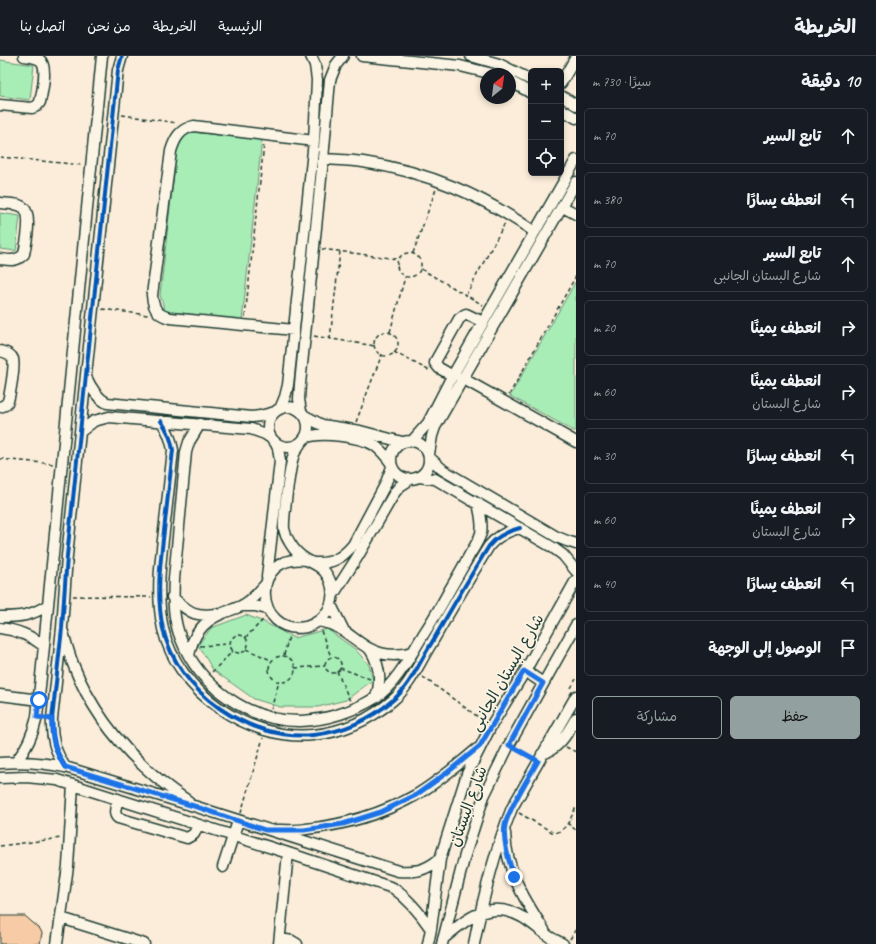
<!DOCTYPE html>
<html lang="ar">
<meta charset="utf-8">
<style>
:root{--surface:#171b24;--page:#242831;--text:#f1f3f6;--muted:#9ea1a6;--line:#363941;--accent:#92a19f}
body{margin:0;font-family:Caveat,"Playpen Sans Arabic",sans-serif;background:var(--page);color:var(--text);direction:rtl}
.controls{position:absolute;right:12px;top:12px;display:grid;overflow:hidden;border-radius:6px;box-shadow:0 2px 6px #0003}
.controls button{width:36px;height:36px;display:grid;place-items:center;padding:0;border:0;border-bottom:1px solid var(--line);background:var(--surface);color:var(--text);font:20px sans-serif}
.compass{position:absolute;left:480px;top:12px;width:36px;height:36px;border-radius:50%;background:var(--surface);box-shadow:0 2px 6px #0003;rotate:29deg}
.stop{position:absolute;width:12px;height:12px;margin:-9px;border:3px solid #1a73e8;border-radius:50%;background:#fff}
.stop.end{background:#1a73e8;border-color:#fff;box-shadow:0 1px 4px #0008}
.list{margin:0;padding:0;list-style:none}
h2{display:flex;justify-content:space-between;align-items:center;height:52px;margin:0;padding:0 16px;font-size:17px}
h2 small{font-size:13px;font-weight:400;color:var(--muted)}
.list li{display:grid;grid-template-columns:26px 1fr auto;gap:12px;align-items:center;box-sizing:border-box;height:56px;margin:0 8px 8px;padding:0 8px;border:1px solid var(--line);border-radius:6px}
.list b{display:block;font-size:15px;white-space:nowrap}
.list p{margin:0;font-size:13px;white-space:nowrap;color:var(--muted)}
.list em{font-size:13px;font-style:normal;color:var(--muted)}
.actions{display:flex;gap:8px;padding:12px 16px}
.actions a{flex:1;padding:9px 0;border:1px solid var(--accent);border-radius:6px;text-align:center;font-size:14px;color:var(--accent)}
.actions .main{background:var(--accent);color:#111}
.icon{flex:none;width:22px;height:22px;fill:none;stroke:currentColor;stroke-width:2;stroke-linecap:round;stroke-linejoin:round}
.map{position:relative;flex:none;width:576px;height:888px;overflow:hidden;direction:ltr}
header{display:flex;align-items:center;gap:24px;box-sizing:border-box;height:56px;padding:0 20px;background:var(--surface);border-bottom:1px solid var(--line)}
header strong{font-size:19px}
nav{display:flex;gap:22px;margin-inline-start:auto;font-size:14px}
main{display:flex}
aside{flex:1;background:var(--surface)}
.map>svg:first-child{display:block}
.green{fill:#a8ecb6;stroke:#649475}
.building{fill:#f8cba7;stroke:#1f3d34}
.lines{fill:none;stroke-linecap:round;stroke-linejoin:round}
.minor-casing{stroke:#1f3d34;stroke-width:13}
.path{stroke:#1f3d34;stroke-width:1.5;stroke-dasharray:4 3;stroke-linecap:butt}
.minor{stroke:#fcf5e5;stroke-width:10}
.cycleway-casing{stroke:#fcf5e5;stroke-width:6}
.cycleway{stroke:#0057b8;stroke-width:4}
.route{stroke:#1a73e8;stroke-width:5}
.labels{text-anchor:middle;stroke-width:3;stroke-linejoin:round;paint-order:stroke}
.street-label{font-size:16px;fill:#1f3d34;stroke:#fcf5e5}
</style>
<header>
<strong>الخريطة</strong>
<nav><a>الرئيسية</a><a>الخريطة</a><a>من نحن</a><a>اتصل بنا</a></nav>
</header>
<main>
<aside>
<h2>10 دقيقة<small>سيرًا · 730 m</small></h2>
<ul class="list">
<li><svg class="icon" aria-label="ahead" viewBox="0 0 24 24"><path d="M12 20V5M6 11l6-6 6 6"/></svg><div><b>تابع السير</b></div><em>70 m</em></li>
<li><svg class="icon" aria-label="left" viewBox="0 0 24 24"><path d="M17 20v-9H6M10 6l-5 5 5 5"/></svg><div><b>انعطف يسارًا</b></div><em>380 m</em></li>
<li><svg class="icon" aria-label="ahead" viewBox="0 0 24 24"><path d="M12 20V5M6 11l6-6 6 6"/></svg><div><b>تابع السير</b><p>شارع البستان الجانبى</p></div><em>70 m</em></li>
<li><svg class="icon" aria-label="right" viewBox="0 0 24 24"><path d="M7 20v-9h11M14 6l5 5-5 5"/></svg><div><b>انعطف يمينًا</b></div><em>20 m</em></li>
<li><svg class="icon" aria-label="right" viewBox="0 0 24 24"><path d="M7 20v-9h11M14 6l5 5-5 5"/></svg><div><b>انعطف يمينًا</b><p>شارع البستان</p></div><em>60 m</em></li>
<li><svg class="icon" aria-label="left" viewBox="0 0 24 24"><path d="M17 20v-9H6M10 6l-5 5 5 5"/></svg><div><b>انعطف يسارًا</b></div><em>30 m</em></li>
<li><svg class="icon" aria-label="right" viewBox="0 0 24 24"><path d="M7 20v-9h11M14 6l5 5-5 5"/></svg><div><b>انعطف يمينًا</b><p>شارع البستان</p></div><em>60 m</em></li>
<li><svg class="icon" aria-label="left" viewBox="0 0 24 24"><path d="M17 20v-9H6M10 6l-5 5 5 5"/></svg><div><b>انعطف يسارًا</b></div><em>40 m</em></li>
<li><svg class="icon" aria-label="arrive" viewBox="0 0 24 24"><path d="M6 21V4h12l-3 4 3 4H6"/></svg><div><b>الوصول إلى الوجهة</b></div></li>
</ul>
<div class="actions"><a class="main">حفظ</a><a>مشاركة</a></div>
</aside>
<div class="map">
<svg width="576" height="888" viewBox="0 0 576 888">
<rect width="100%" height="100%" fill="#fbedd9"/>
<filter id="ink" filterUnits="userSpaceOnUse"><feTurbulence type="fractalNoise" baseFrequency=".025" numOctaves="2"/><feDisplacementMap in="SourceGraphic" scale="8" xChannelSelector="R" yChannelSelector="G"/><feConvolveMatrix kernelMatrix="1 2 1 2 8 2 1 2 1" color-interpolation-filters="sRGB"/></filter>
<g filter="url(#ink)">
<path class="green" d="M 0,4 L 34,9 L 30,44 L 0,40 Z
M 192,76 L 262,84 L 242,265 L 165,255 L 160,239 L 177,90 L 182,81 Z
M 0,157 L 20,160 L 16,195 L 0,193 Z
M 576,225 L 576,375 L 574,375 L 510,340 Z
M 246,559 L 264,566 L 294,582 L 327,573 L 355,593 L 369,609 L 373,624 L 346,644 L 318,651 L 280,651 L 254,643 L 213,614 L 198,589 L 211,572 Z"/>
<path class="building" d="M 0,860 L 25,860 L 40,873 L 42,877 L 40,888 L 0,888 Z"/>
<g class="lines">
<defs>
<path id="minor" d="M 362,0 L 460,10 L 493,18
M 471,0 L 499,8 L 531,24
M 510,25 L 531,37
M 561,27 L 576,1
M 561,40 L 576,49
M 0,49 L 32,52 L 37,50 L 40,46 C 42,37 48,10 40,4 C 35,1 29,1 24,0
M 561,53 L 576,62
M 323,103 C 337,104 350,104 363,106 C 429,116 481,139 535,176
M 0,147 C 7,148 19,147 24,152 C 32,160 26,188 24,198 C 17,206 9,204 0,203
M 563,151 L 576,158
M 294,274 L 170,262 C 157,259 153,252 152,239 L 171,95 C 175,82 180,73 194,70 L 314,85
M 0,295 C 5,296 11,298 13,303 C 15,310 10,338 8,345 L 5,349 L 0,351
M 453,320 L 439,312 L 435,307 L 436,304 L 459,263 L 464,259 L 466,258 L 483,266
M 86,321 C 91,332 97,342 107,347 L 252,361 L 260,360 L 275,356
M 462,322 L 576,386
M268 371a20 20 0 1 1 40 0a20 20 0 1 1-40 0Z
M 280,353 L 285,341 L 288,329 L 314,85 L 317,24 L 315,9 L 311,0
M 301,356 L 299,343 L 300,328 L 323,103 L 330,24 L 336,9 L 343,0
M 305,360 L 322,369 L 360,375 L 402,386
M 161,365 C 168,374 171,382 173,394 C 170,421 167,448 164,475 C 160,508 156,540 163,573 C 178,637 249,685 313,679 C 343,676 371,663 393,644 C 410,630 419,607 431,588 C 450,555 469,522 489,490 C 497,480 508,475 520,472
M 200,368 L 189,386 L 186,396 L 174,523 C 173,543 173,564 181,583 C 199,630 249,666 301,665 C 327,664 354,655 375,642 C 395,629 411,599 423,579 C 432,565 441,550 449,535 C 456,523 463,511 470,498 C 474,492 479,484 481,477 C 483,467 480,457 478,447
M 80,376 L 94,365 L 109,361 L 251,373 L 265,378 L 271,382
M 305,382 C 320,375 360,381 374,389 C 381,394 386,400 391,407
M 413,384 L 428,367 L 449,326 L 576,104
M391 404a19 19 0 1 1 38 0a19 19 0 1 1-38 0Z
M 300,388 C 298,391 296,394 294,398 C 290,409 283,462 284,473 C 285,478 288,484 290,487 C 294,494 300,500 307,504 C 314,508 320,510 325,516 C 333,527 335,540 329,553 C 324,562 316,568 306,571 C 254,581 248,496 307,504
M 429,398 L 432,380 L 435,371 L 576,126
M 430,402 L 443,414 L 557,481 L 567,485 L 576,488
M 419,421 L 435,423 L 552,491 L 563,499 L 576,515
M 315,507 C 332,508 342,502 353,489 L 385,429 L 392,411
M 267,521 L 280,405 L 278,392 L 275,386
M 333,539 L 358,500 L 395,436 L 400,430 L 411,423
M 172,541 C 188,555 193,561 216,558
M 331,549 L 343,573
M 242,550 L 255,550 L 267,553
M 0,561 C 20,561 31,560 48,549
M 319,565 C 344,570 350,582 370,593 C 383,600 399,600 413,596
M 0,572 C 17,574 30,579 44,590
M 63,576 C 66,587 69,598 73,608 C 96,667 137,711 188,745
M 370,593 C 380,609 382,624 376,641
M 189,600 C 192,580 202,566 221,558 C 227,555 235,553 241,550 C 250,546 258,537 264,530
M 525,615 L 543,627
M 0,639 L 39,644
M 542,698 C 559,693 568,676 576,662
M 16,706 C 27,692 33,679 37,661 L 102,0
M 0,707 C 23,705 42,706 65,711 L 197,751 L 398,815 C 417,816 424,815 440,803
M 65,711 C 55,695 51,682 52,663 L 62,572 L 67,500 L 118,14 L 122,0
M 0,722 L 26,721 L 57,724 L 288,797 L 393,832 C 409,843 420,857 431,873
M 118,743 C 117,749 112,757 118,762 L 187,782 L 194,778 L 198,769
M 275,774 C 285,774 296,775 306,773 C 344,769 382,758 416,739 C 438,726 458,709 477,693
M 505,777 C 506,814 524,843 544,874
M 223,811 L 238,765
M 61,862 L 144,888
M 280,883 L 292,885 L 297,888
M 443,883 C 467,862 490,843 522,861 C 531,866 538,873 547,879 C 552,883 558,885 563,888
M 57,888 L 68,810 L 73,729
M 279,888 L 288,797
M 428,888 L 431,873 L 440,803 L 467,718 L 491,670 L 525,615 L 576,524
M 442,888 L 465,799 L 484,740 L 509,689 L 576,569
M 474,888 C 483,842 494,796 512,752 L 576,640"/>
</defs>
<use href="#minor" class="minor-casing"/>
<path class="path" d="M 122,59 L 177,67
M 0,101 L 82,109
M 322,193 L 398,203
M397 209a12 12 0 1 1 24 0a12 12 0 1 1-24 0Z
M 413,197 L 436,133
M 421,213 L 483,249
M 466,239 L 505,167
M 102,253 L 148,259
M 245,261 L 264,88
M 390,276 L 405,221
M374 288a12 12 0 1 1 24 0a12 12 0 1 1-24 0Z
M 314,280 L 375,290
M 330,283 L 340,195
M 394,296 L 430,315
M 509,339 L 576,220
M 356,366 L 382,298
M 0,403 L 54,408
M 73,540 L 151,541
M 321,575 L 331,601
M230 588a9 9 0 1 1 18 0a9 9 0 1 1-18 0Z
M 245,582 L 265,562
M 200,590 L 230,588
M 246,593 L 271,604
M 284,599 L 289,580
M269 613a13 13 0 1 1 26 0a13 13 0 1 1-26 0Z
M325 609a8 8 0 1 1 16 0a8 8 0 1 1-16 0Z
M 295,612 L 325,610
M 340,612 L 370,623
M 337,615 L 350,645
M 212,616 L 233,595
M 423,621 L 485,666
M 571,632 L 576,623
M 271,653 L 279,626
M 566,691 L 576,696
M 517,694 L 532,702
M 241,757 L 263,682
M 519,757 L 552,776 C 565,779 571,761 576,751
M 567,767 L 576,774
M 0,790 L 62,782
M 570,883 L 576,873"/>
<use href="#minor" class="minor"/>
<defs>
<path id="cycleway" d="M 161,365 C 168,374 171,382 173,394 C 170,421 167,448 164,475 C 160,508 156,540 163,573 C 178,637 249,685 313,679 C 343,676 371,663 393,644 C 410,630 419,607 431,588 C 450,555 469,522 489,490 C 497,480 508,475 520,472
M 65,711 C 55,695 51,682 52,663 L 62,572 L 67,500 L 118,14 L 122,0"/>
</defs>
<use href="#cycleway" class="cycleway-casing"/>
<use href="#cycleway" class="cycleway"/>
</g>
</g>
<g class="lines" filter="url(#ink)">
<path class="route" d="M 39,644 L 37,661 L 52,663 C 51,682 55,695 65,711 L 197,751 L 265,774 L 304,774 L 343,768 L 381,756 L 416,739 L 448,716 L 480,690 L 524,615 L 543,627 L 509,689 L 538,705 C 529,721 509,752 505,769 C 502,784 509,806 514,821"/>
</g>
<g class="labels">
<g class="street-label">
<text transform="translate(506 616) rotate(-60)" y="6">شارع البستان الجانبى</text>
<text transform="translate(467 750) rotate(-70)" y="6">شارع البستان</text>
</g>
</g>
</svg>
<div class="controls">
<button>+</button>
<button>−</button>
<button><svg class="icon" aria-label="locate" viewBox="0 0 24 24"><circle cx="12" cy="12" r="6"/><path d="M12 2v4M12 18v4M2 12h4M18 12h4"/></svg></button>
</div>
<svg class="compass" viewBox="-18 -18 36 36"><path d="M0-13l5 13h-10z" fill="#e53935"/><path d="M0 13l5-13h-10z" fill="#9ea1a6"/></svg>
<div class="stop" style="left:39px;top:644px"></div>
<div class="stop end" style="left:514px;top:821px"></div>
</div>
</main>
